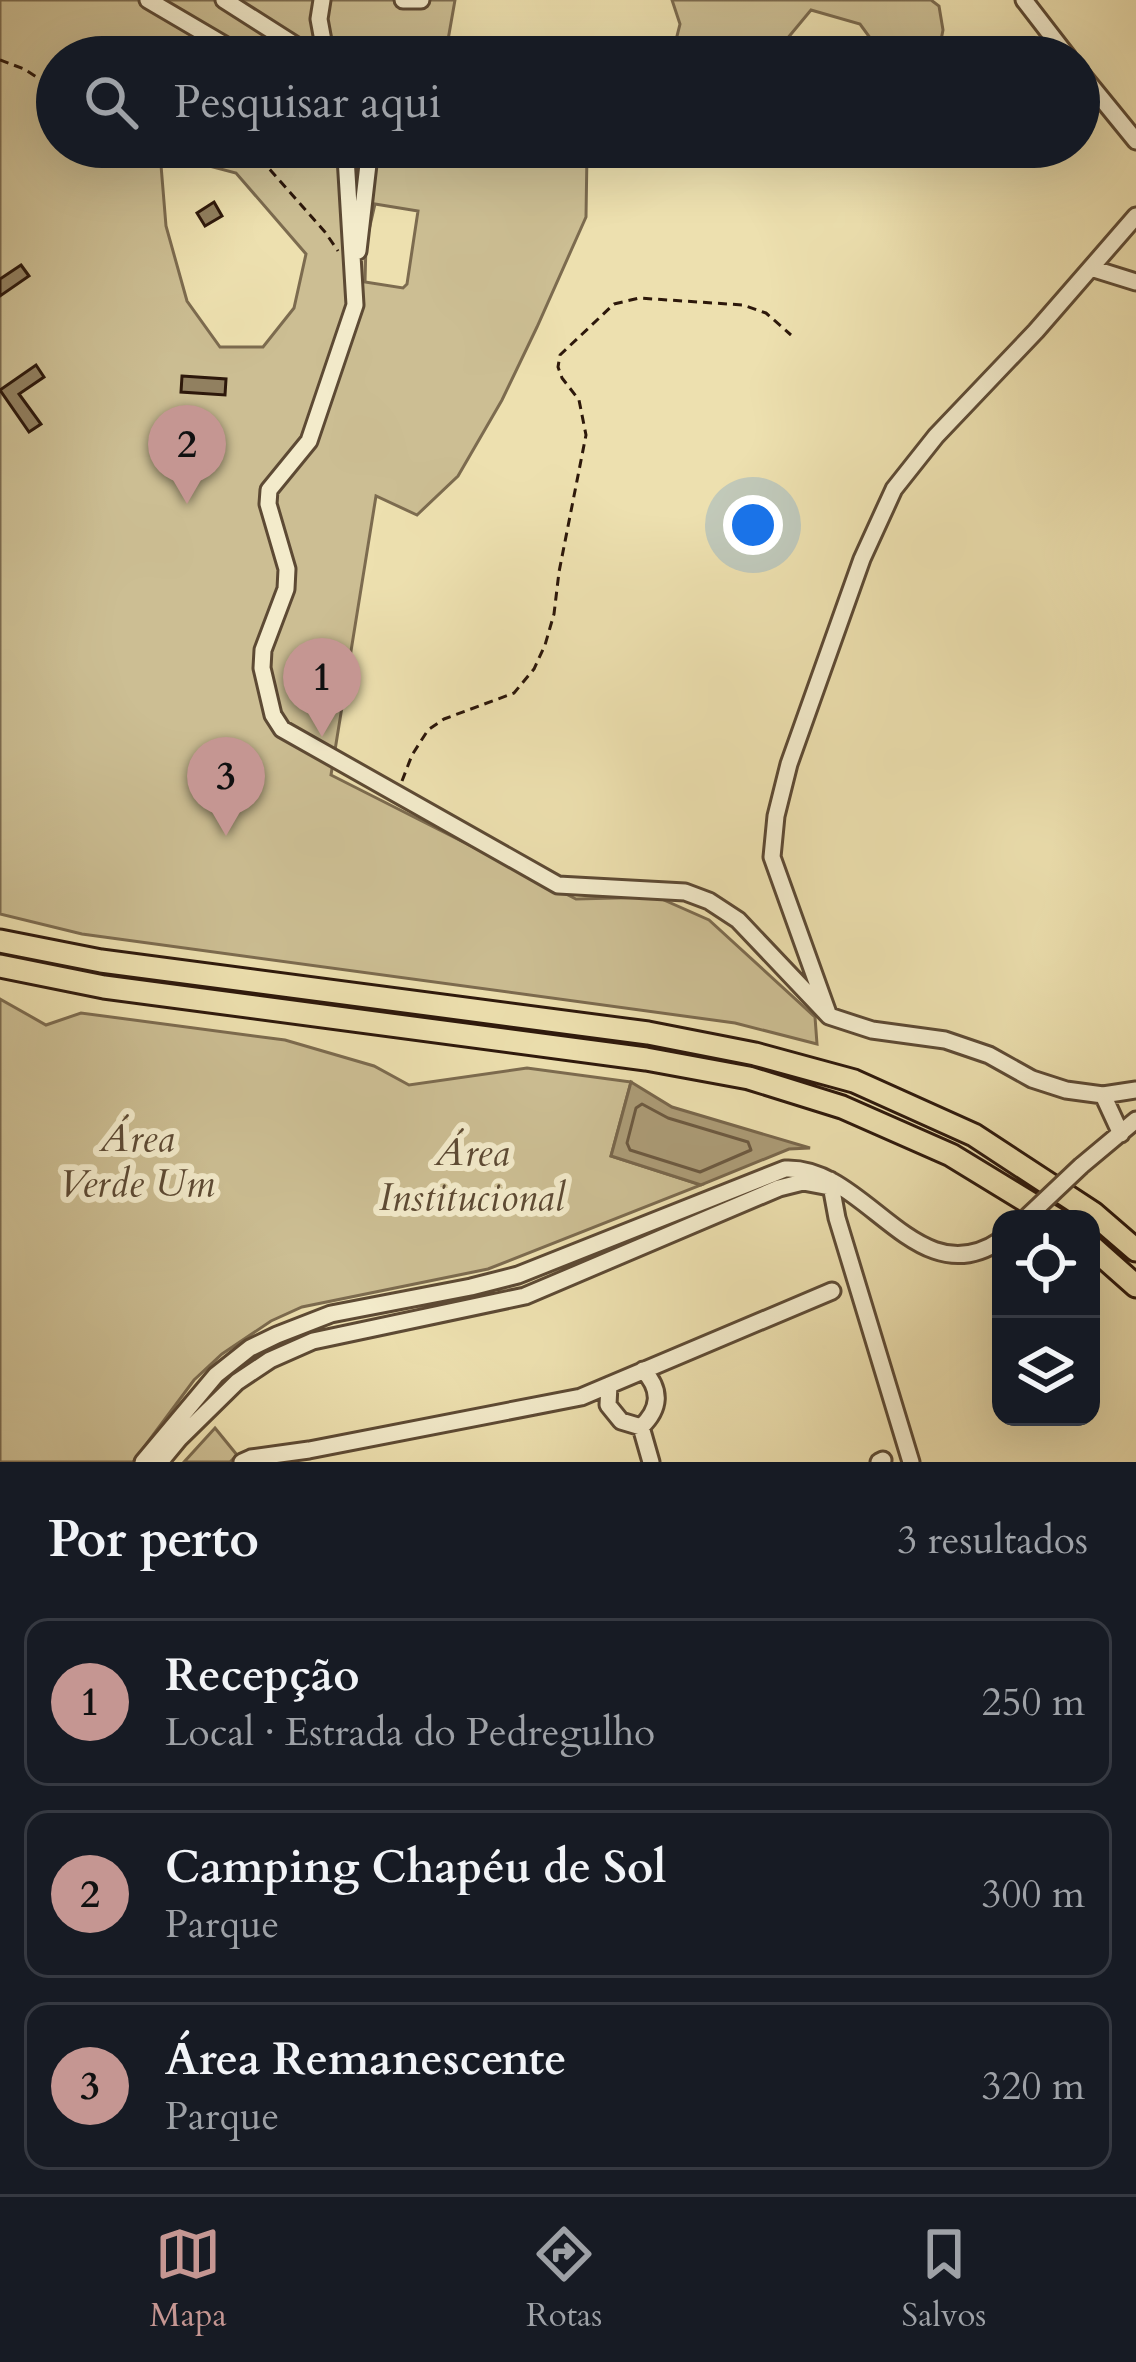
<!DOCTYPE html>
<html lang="pt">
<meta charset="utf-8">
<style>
:root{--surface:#171b24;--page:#20242c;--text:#f1f3f6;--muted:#9ea1a6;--line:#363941;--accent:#c59692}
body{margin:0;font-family:Cardo,serif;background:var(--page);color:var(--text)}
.controls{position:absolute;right:36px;bottom:36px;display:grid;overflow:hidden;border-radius:24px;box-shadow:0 12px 48px #0002}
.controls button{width:108px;height:108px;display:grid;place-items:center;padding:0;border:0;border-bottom:3px solid var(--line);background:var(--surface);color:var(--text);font:60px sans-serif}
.you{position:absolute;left:753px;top:525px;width:42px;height:42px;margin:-30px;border:9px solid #fff;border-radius:50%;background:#1a73e8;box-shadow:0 0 0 18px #1a73e833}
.badge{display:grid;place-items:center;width:78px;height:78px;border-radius:50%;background:var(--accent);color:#111;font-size:39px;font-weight:700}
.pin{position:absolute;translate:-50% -99px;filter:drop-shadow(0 3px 6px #0008)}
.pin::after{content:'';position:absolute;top:63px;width:42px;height:36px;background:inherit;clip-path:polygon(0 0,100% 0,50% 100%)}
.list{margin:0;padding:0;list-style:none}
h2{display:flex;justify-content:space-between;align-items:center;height:156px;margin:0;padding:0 48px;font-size:51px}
h2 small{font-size:39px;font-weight:400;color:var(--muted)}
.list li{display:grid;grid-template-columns:78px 1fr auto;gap:36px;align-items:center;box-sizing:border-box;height:168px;margin:0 24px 24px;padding:0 24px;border:3px solid var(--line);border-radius:24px}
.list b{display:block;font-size:45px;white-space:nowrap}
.list p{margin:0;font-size:39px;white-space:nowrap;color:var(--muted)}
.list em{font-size:39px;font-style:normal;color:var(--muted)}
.icon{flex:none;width:66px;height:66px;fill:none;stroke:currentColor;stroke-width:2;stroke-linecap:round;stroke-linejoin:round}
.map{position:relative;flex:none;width:1136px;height:1462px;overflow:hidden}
.search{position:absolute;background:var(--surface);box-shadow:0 12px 48px #0002;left:36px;right:36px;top:36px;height:132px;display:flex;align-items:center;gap:30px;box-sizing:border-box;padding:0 42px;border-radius:66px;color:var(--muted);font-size:45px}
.sheet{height:732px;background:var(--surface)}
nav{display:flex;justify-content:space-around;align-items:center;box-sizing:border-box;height:168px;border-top:3px solid var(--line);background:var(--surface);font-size:33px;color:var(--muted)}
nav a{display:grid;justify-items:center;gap:6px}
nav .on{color:var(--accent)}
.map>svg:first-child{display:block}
.green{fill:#ccbe93;stroke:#7c6b4f;stroke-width:3;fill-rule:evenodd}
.water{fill:#ac9c77;stroke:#79674c;stroke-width:3}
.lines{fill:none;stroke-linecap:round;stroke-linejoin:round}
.shore{stroke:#6c5a41;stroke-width:3}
.building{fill:#918060;stroke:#2d180b;stroke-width:3}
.minor-casing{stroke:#5d4a34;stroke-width:21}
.highway-casing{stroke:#2d180b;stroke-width:27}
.path{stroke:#2d180b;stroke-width:3;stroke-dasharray:9 6;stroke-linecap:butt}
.minor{stroke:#f3ebcb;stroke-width:15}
.highway{stroke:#ede0af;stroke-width:21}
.minor-bridge-casing{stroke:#5d4a34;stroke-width:21;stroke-linecap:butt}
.minor-bridge{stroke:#f3ebcb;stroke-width:15}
.labels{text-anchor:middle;stroke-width:12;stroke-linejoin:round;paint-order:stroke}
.park-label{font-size:39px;font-style:italic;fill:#5d4a34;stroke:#f3ebcb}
</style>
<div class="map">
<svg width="1136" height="1462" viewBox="0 0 1136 1462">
<rect width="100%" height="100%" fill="#ede0af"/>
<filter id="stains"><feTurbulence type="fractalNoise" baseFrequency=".00167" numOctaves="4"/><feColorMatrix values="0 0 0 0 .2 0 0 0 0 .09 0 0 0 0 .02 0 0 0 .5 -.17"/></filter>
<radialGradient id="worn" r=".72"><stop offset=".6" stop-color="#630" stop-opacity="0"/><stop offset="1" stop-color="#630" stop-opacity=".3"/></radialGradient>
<path class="green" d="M 0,0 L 455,0 L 445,57 L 57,57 L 57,147 L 576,147 L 587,153 L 586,217 L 537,327 L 502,400 L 458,476 L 417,515 L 376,496 L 331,775 L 576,899 L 657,897 L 709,920 L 815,1017 L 817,1044 L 735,1023 L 82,934 L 0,914 ZM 160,153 L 236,173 L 306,254 L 294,308 L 263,347 L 220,347 L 187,301 L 166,226 ZM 375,204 L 418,211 L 407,284 L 403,288 L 365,282 L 366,243 Z
M 672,0 L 931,0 L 939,6 L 943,30 L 939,50 L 921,57 L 884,57 L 860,24 L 811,10 L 772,57 L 676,57 L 663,46 L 676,40 L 680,24 Z
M 0,999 L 46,1025 L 81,1013 L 285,1040 L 374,1066 L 409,1085 L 527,1068 L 631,1082 L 611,1156 L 701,1185 L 488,1269 L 302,1307 L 271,1321 L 222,1354 L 194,1380 L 133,1462 L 0,1462 Z
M 215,1428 L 237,1455 L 230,1462 L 184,1462 Z"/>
<path class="water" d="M 631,1082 L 672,1107 L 810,1148 L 789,1149 L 701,1185 L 611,1156 Z"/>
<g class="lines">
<path class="shore" d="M 642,1104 L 668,1118 L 748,1142 L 751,1150 L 700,1172 L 630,1150 L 627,1143 L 636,1108 Z"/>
</g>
<path class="building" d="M 214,202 L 222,216 L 205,226 L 197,213 Z
M 21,265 L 29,276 L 0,296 L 0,279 Z
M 36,365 L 44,377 L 19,394 L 41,424 L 29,432 L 0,390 Z
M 182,376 L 226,379 L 225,395 L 181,392 Z"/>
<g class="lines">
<defs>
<path id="minor" d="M 148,0 L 245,57
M 224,0 L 314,57
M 322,0 L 319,19 L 326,57
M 403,0 L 421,0
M 1024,0 L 1068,57
M 1079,71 L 1136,141
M 343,147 L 346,157 L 355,305 L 309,441 L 269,490 L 268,504 L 287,569 L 286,589 L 263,650 L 262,668 L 273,715 L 282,729 L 558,885 L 685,892 L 709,901 L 738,920 L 829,1016
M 1136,216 L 1036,331 L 936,436 L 894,489 L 862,559 L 789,764 L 776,816 L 772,857 L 829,1016 L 872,1030 L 945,1040 L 989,1055 L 1032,1079 L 1066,1090 L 1103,1095 L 1136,1090
M 358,251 L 370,147
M 1091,268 L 1136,282
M 1103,1095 L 1121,1134
M 1081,1166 L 1136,1120
M 830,1180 L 837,1218 L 911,1462
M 609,1385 L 608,1405 L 621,1421 L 641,1427 C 660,1409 662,1390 643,1370
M 641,1427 L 651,1462
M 143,1462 L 216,1375 L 250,1348 L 277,1335 L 331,1314 L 471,1287 L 518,1275 L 785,1169 C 866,1165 916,1298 1001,1240
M 160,1462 L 179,1439 L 237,1382 L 270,1360 L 313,1341 L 525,1296 L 779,1188 L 803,1182 L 835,1188
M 242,1462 L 251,1458 L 309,1450 L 581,1397 L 832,1291
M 879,1462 L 883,1460"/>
<path id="highway" d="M 0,941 L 101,961 L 648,1033 L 755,1054 L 854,1081 L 974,1135 L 1093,1213 L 1136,1250
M 0,966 L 104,987 L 646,1059 L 749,1078 L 842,1107 L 951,1155 L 1056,1219
M 1091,1246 L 1136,1286"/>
</defs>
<use href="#minor" class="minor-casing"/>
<use href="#highway" class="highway-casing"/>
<path class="path" d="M 0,60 L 24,69 L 57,90
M 250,147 L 325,232 L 338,251
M 402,781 L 412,755 L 428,730 L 444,719 L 514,693 L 534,669 L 545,645 L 554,614 L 559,572 L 586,435 L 579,400 L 562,378 L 558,367 L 560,355 L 614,304 L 639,298 L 743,305 L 766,313 L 791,335"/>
<use href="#minor" class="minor"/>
<use href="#highway" class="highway"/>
<defs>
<path id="minor-bridge" d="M 1025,1219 L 1081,1166"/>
</defs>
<use href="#minor-bridge" class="minor-bridge-casing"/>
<use href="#minor-bridge" class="minor-bridge"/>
</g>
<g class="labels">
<g class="park-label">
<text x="137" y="1151">Área<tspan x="137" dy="45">Verde Um</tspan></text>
<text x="472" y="1165">Área<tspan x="472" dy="45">Institucional</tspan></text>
</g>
</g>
<rect width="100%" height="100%" filter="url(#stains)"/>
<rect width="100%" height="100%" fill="url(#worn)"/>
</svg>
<div class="controls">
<button><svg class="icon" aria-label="locate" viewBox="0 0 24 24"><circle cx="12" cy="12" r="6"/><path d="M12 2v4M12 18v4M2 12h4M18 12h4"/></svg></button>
<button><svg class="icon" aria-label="layers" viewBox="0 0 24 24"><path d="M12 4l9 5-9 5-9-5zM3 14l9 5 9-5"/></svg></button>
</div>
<div class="you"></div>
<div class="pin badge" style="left:322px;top:737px">1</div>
<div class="pin badge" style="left:187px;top:504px">2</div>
<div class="pin badge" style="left:226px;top:836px">3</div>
<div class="search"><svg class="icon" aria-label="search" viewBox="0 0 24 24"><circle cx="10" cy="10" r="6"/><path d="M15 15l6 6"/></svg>Pesquisar aqui</div>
</div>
<section class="sheet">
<h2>Por perto<small>3 resultados</small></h2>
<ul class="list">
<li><span class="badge">1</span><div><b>Recepção</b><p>Local · Estrada do Pedregulho</p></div><em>250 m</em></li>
<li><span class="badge">2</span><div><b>Camping Chapéu de Sol</b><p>Parque</p></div><em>300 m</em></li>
<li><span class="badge">3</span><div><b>Área Remanescente</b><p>Parque</p></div><em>320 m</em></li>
</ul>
</section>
<nav>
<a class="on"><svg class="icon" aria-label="map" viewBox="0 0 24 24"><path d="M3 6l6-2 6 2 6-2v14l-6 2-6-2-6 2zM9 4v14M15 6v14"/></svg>Mapa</a>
<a><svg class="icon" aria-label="directions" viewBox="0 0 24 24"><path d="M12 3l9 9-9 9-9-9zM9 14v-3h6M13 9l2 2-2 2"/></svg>Rotas</a>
<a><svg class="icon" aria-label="saved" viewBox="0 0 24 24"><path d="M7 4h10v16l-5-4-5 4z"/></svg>Salvos</a>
</nav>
